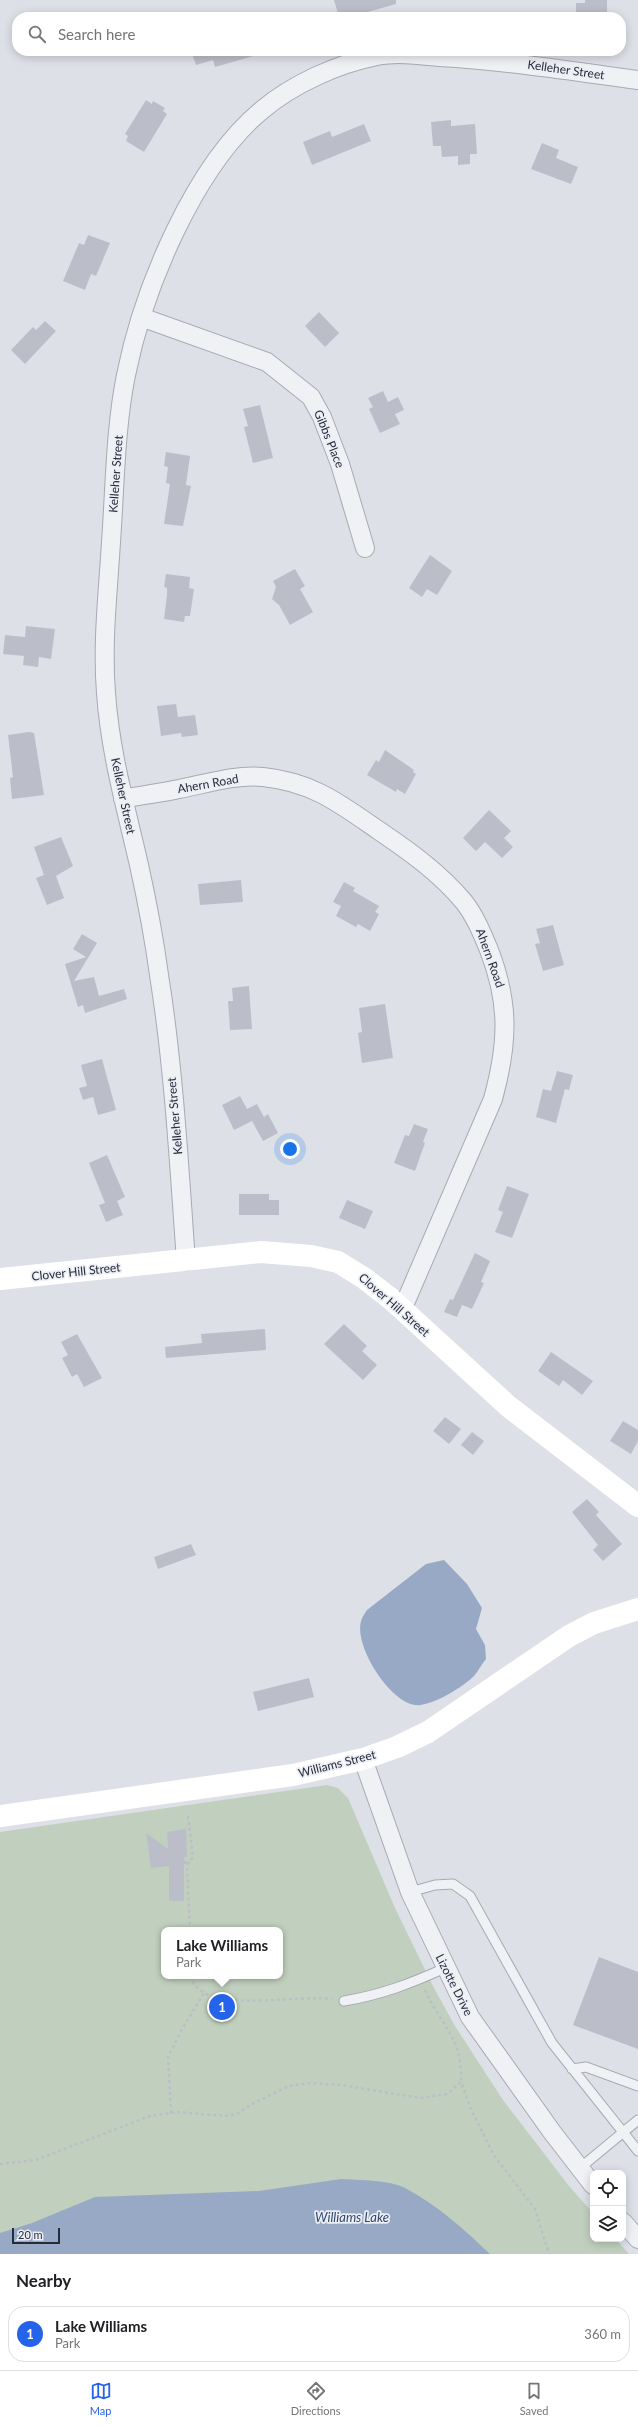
<!DOCTYPE html>
<style>
:root{--surface:#fff;--page:#f2f2f2;--text:#202124;--muted:#757577;--line:#e0e0e0;--accent:#2563eb}
body{margin:0;font-family:Lato,sans-serif;background:var(--page);color:var(--text)}
.controls{position:absolute;right:12px;bottom:12px;display:grid;overflow:hidden;border-radius:8px;box-shadow:0 2px 10px #0003}
.controls button{width:36px;height:36px;display:grid;place-items:center;padding:0;border:0;border-bottom:1px solid var(--line);background:var(--surface);color:var(--text);font:20px sans-serif}
.scale{position:absolute;left:12px;bottom:10px;width:48px;box-sizing:border-box;padding-left:4px;border:2px solid #272c3d;border-top:0;font-size:11px;line-height:14px;white-space:nowrap;color:#272c3d;-webkit-text-stroke:3px #eceff4;paint-order:stroke}
.you{position:absolute;left:290px;top:1149px;width:14px;height:14px;margin:-10px;border:3px solid #fff;border-radius:50%;background:#1a73e8;box-shadow:0 0 0 6px #1a73e833}
.badge{display:grid;place-items:center;width:26px;height:26px;border-radius:50%;background:var(--accent);color:#fff;font-size:13px;font-weight:700}
.pin{position:absolute;translate:-50% -50%;border:2px solid #fff;box-shadow:0 1px 4px #0006}
.popup{position:absolute;left:161px;top:1927px;width:122px;height:52px;box-sizing:border-box;display:grid;place-content:center;border-radius:8px;background:var(--surface);filter:drop-shadow(0 1px 3px #0005);font-size:13px;white-space:nowrap;color:var(--muted)}
.popup b{font-size:15px;color:var(--text)}
.popup::after{content:'';position:absolute;left:50%;top:100%;margin-left:-8px;border:8px solid transparent;border-top-color:var(--surface)}
.list{margin:0;padding:0;list-style:none}
h2{display:flex;justify-content:space-between;align-items:center;height:52px;margin:0;padding:0 16px;font-size:17px}
h2 small{font-size:13px;font-weight:400;color:var(--muted)}
.list li{display:grid;grid-template-columns:26px 1fr auto;gap:12px;align-items:center;box-sizing:border-box;height:56px;margin:0 8px 8px;padding:0 8px;border:1px solid var(--line);border-radius:16px}
.list b{display:block;font-size:15px;white-space:nowrap}
.list p{margin:0;font-size:13px;white-space:nowrap;color:var(--muted)}
.list em{font-size:13px;font-style:normal;color:var(--muted)}
.icon{flex:none;width:22px;height:22px;fill:none;stroke:currentColor;stroke-width:2;stroke-linecap:round;stroke-linejoin:round}
.map{position:relative;flex:none;width:638px;height:2254px;overflow:hidden}
.search{position:absolute;background:var(--surface);box-shadow:0 2px 10px #0003;left:12px;right:12px;top:12px;height:44px;display:flex;align-items:center;gap:10px;box-sizing:border-box;padding:0 14px;border-radius:16px;color:var(--muted);font-size:15px}
.sheet{height:116px;background:var(--surface)}
nav{display:flex;justify-content:space-around;align-items:center;box-sizing:border-box;height:56px;border-top:1px solid var(--line);background:var(--surface);font-size:11px;color:var(--muted)}
nav a{display:grid;justify-items:center;gap:2px}
nav .on{color:var(--accent)}
.map>svg:first-child{display:block}
.green{fill:#c1d0be;fill-rule:evenodd}
.water{fill:#98a9c6}
.building{fill:#bbbec9}
.lines{fill:none;stroke-linecap:round;stroke-linejoin:round}
.lane-casing{stroke:#a6aab4;stroke-width:11}
.street-casing{stroke:#a6aab4;stroke-width:20}
.path{stroke:#bcbec5;stroke-width:2.5;stroke-dasharray:3 3;stroke-linecap:butt}
.lane{stroke:#f0f1f5;stroke-width:9}
.street{stroke:#f0f1f5;stroke-width:18}
.secondary{stroke:#fff;stroke-width:22}
.labels{text-anchor:middle;stroke-width:3.5;stroke-linejoin:round;paint-order:stroke}
.street-label{font-size:12px;fill:#272c3d;stroke:#eceff4}
.water-label{font-size:13px;font-style:italic;fill:#324670;stroke:#eceff4}
</style>
<div class="map">
<svg width="638" height="2254" viewBox="0 0 638 2254">
<rect width="100%" height="100%" fill="#dde0e7"/>
<path class="green" d="M 327,1785 L 338,1788 L 348,1798 L 395,1908 L 434,1988 L 455,2026 L 503,2100 L 569,2186 L 593,2213 L 593,2239 L 616,2239 L 629,2254 L 0,2254 L 0,1832 ZM 164,1930 L 280,1930 L 280,1976 L 164,1976 Z"/>
<path class="water" d="M 444,1560 L 467,1584 L 482,1608 L 476,1629 L 485,1645 L 486,1659 C 482,1664 478,1671 474,1676 C 463,1687 431,1707 415,1705 C 389,1701 354,1646 361,1621 C 362,1617 365,1613 367,1610 L 426,1564 Z
M 341,2179 C 359,2180 389,2180 405,2188 C 436,2204 465,2230 490,2254 L 0,2254 L 0,2233 L 32,2223 L 95,2197 L 259,2191 Z"/>
<path class="building" d="M 334,0 L 396,0 L 396,4 L 350,17 L 339,17 Z
M 585,0 L 607,0 L 607,17 L 576,17 L 576,3 L 585,3 Z
M 191,51 L 257,51 L 257,55 L 215,67 L 213,60 L 196,65 Z
M 146,100 L 152,104 L 153,101 L 165,108 L 163,111 L 167,114 L 144,152 L 126,141 L 128,136 L 125,134 Z
M 451,120 L 451,126 L 475,124 L 477,154 L 470,154 L 470,164 L 458,165 L 458,156 L 442,157 L 441,146 L 433,146 L 431,122 Z
M 364,124 L 371,141 L 312,165 L 303,142 L 330,131 L 332,137 Z
M 542,143 L 559,150 L 556,158 L 578,167 L 571,184 L 531,169 Z
M 88,235 L 110,243 L 96,276 L 91,274 L 85,290 L 63,281 L 79,243 L 84,245 Z
M 319,312 L 339,333 L 325,347 L 305,326 Z
M 45,321 L 56,331 L 25,364 L 11,350 L 33,327 L 36,330 Z
M 383,391 L 388,402 L 398,397 L 404,410 L 395,414 L 400,424 L 380,433 L 369,409 L 373,407 L 368,398 Z
M 260,405 L 273,458 L 253,463 L 244,427 L 248,426 L 243,409 Z
M 166,452 L 190,456 L 186,485 L 191,486 L 183,526 L 164,524 L 170,484 L 166,483 L 168,467 L 164,466 Z
M 430,555 L 452,571 L 437,595 L 427,589 L 422,597 L 409,588 Z
M 295,569 L 305,586 L 300,589 L 313,612 L 290,625 L 279,605 L 272,599 L 276,587 L 273,581 Z
M 166,574 L 190,577 L 189,588 L 194,589 L 190,616 L 185,616 L 184,622 L 164,619 L 167,595 L 167,588 L 164,587 Z
M 26,626 L 55,629 L 51,659 L 39,657 L 38,667 L 23,665 L 24,656 L 3,654 L 5,635 L 25,637 Z
M 176,704 L 178,717 L 195,715 L 198,735 L 182,737 L 181,733 L 161,736 L 157,706 Z
M 29,732 L 34,733 L 44,795 L 12,799 L 10,778 L 13,777 L 8,735 Z
M 385,750 L 414,770 L 413,772 L 416,774 L 405,794 L 397,789 L 396,792 L 367,775 L 376,760 L 379,762 Z
M 489,810 L 511,831 L 504,838 L 513,847 L 502,858 L 485,842 L 476,851 L 463,838 Z
M 61,837 L 73,866 L 56,876 L 64,898 L 47,905 L 36,878 L 44,875 L 34,847 Z
M 241,880 L 243,902 L 200,905 L 198,884 Z
M 344,882 L 355,888 L 353,891 L 379,906 L 375,912 L 379,914 L 370,931 L 358,924 L 356,927 L 336,916 L 341,906 L 333,902 Z
M 553,925 L 564,965 L 543,971 L 535,944 L 540,943 L 536,929 Z
M 82,934 L 97,943 L 74,981 L 94,977 L 99,996 L 124,989 L 127,999 L 85,1013 L 83,1005 L 78,1007 L 65,964 L 86,957 L 73,949 Z
M 249,986 L 252,1029 L 230,1030 L 228,1001 L 233,1001 L 232,988 Z
M 385,1004 L 393,1058 L 362,1063 L 358,1033 L 362,1032 L 359,1008 Z
M 102,1059 L 116,1110 L 98,1115 L 93,1097 L 83,1100 L 79,1088 L 87,1086 L 81,1065 Z
M 557,1071 L 573,1075 L 569,1090 L 565,1089 L 556,1123 L 536,1117 L 543,1089 L 551,1091 Z
M 240,1096 L 247,1109 L 257,1104 L 264,1117 L 268,1114 L 278,1133 L 263,1141 L 252,1121 L 234,1130 L 222,1105 Z
M 414,1124 L 428,1129 L 423,1142 L 425,1143 L 415,1171 L 394,1163 L 405,1135 L 409,1136 Z
M 107,1155 L 125,1197 L 117,1201 L 123,1215 L 106,1222 L 99,1205 L 105,1203 L 89,1163 Z
M 507,1186 L 529,1194 L 512,1238 L 495,1232 L 503,1212 L 498,1210 Z
M 239,1194 L 269,1194 L 269,1200 L 279,1200 L 279,1215 L 239,1215 Z
M 347,1200 L 373,1211 L 365,1229 L 339,1218 Z
M 475,1253 L 490,1261 L 481,1282 L 484,1283 L 472,1309 L 462,1305 L 457,1317 L 444,1312 L 450,1299 L 453,1300 Z
M 344,1324 L 367,1346 L 362,1351 L 377,1365 L 363,1380 L 324,1344 Z
M 265,1329 L 266,1350 L 166,1358 L 165,1347 L 202,1343 L 201,1334 Z
M 77,1334 L 102,1378 L 84,1387 L 77,1374 L 72,1377 L 62,1358 L 68,1355 L 61,1342 Z
M 551,1352 L 593,1381 L 582,1395 L 563,1380 L 559,1386 L 538,1371 Z
M 445,1417 L 461,1429 L 449,1444 L 433,1431 Z
M 623,1421 L 638,1430 L 638,1441 L 631,1454 L 610,1441 Z
M 472,1432 L 484,1441 L 473,1455 L 461,1445 Z
M 587,1499 L 599,1512 L 596,1515 L 622,1544 L 603,1561 L 593,1550 L 598,1545 L 572,1512 Z
M 191,1544 L 196,1555 L 158,1569 L 154,1557 Z
M 309,1678 L 314,1697 L 258,1711 L 253,1692 Z
M 186,1829 L 187,1857 L 184,1857 L 184,1860 L 190,1864 L 184,1864 L 184,1901 L 169,1901 L 169,1866 L 151,1868 L 146,1833 L 168,1849 L 167,1832 Z
M 599,1957 L 638,1972 L 638,2049 L 573,2025 Z"/>
<g class="lines">
<defs>
<path id="lane" d="M 410,1892 L 435,1885 L 453,1884 L 470,1896 L 552,2043 L 638,2151
M 344,2001 C 381,1995 412,1983 445,1968
M 572,2069 L 586,2067 L 638,2086
M 580,2168 L 638,2120"/>
<path id="street" d="M 141,317 L 267,362 L 311,397 L 322,417 L 340,464 L 365,548
M 123,799 C 142,795 161,793 179,789 C 206,784 235,774 263,777 C 312,782 339,803 378,830 C 409,851 440,873 464,902 C 475,916 482,933 489,950 C 510,1004 508,1044 493,1099 L 402,1310
M 186,1261 C 179,1165 174,1069 159,975 C 154,938 147,901 139,865 C 126,808 110,752 106,693 C 102,643 108,592 111,542 C 115,487 115,430 126,375 C 143,290 194,166 262,110 C 293,84 337,64 377,56 C 396,52 420,55 440,57 C 507,61 572,71 638,80
M 363,1759 L 410,1892 L 470,2017 L 552,2132 L 593,2185
M 623,2222 L 638,2239"/>
</defs>
<use href="#lane" class="lane-casing"/>
<use href="#street" class="street-casing"/>
<path class="path" d="M 188,1816 L 193,1857 L 187,1865 L 190,1930
M 190,1976 C 193,1983 197,1988 203,1992 C 230,2009 299,1995 332,1999
M 425,1990 C 442,2028 462,2035 461,2082
M 171,2113 L 168,2057 L 181,2031 L 204,1993
M 0,2164 L 36,2160 L 150,2116 L 176,2112 L 228,2116 L 239,2113 L 250,2105 L 289,2086 L 311,2083 L 342,2085 L 420,2098 L 447,2094 L 461,2082 L 471,2109 L 493,2154 L 535,2209 L 549,2254"/>
<use href="#lane" class="lane"/>
<use href="#street" class="street"/>
<path class="secondary" d="M 0,1279 L 261,1252 L 311,1256 L 338,1262 L 364,1278 L 391,1299 L 508,1406 L 638,1506
M 0,1816 L 293,1775 L 363,1759 L 397,1747 L 428,1732 L 569,1636 L 594,1623 L 638,1609"/>
</g>
<g class="labels">
<g class="street-label">
<text transform="translate(566 70) rotate(8)" y="4">Kelleher Street</text>
<text transform="translate(329 439) rotate(68)" y="4">Gibbs Place</text>
<text transform="translate(116 474) rotate(-86)" y="4">Kelleher Street</text>
<text transform="translate(208 784) rotate(-10)" y="4">Ahern Road</text>
<text transform="translate(123 796) rotate(78)" y="4">Kelleher Street</text>
<text transform="translate(490 958) rotate(70)" y="4">Ahern Road</text>
<text transform="translate(175 1116) rotate(-95)" y="4">Kelleher Street</text>
<text transform="translate(76 1272) rotate(-6)" y="4">Clover Hill Street</text>
<text transform="translate(394 1305) rotate(41)" y="4">Clover Hill Street</text>
<text transform="translate(337 1764) rotate(-14)" y="4">Williams Street</text>
<text transform="translate(454 1985) rotate(63)" y="4">Lizotte Drive</text>
</g>
<g class="water-label">
<text x="352" y="2222">Williams Lake</text>
</g>
</g>
</svg>
<div class="controls">
<button><svg class="icon" aria-label="locate" viewBox="0 0 24 24"><circle cx="12" cy="12" r="6"/><path d="M12 2v4M12 18v4M2 12h4M18 12h4"/></svg></button>
<button><svg class="icon" aria-label="layers" viewBox="0 0 24 24"><path d="M12 4l9 5-9 5-9-5zM3 14l9 5 9-5"/></svg></button>
</div>
<div class="scale">20 m</div>
<div class="you"></div>
<div class="pin badge" style="left:222px;top:2007px">1</div>
<div class="popup"><b>Lake Williams</b>Park</div>
<div class="search"><svg class="icon" aria-label="search" viewBox="0 0 24 24"><circle cx="10" cy="10" r="6"/><path d="M15 15l6 6"/></svg>Search here</div>
</div>
<section class="sheet">
<h2>Nearby<small></small></h2>
<ul class="list">
<li><span class="badge">1</span><div><b>Lake Williams</b><p>Park</p></div><em>360 m</em></li>
</ul>
</section>
<nav>
<a class="on"><svg class="icon" aria-label="map" viewBox="0 0 24 24"><path d="M3 6l6-2 6 2 6-2v14l-6 2-6-2-6 2zM9 4v14M15 6v14"/></svg>Map</a>
<a><svg class="icon" aria-label="directions" viewBox="0 0 24 24"><path d="M12 3l9 9-9 9-9-9zM9 14v-3h6M13 9l2 2-2 2"/></svg>Directions</a>
<a><svg class="icon" aria-label="saved" viewBox="0 0 24 24"><path d="M7 4h10v16l-5-4-5 4z"/></svg>Saved</a>
</nav>
